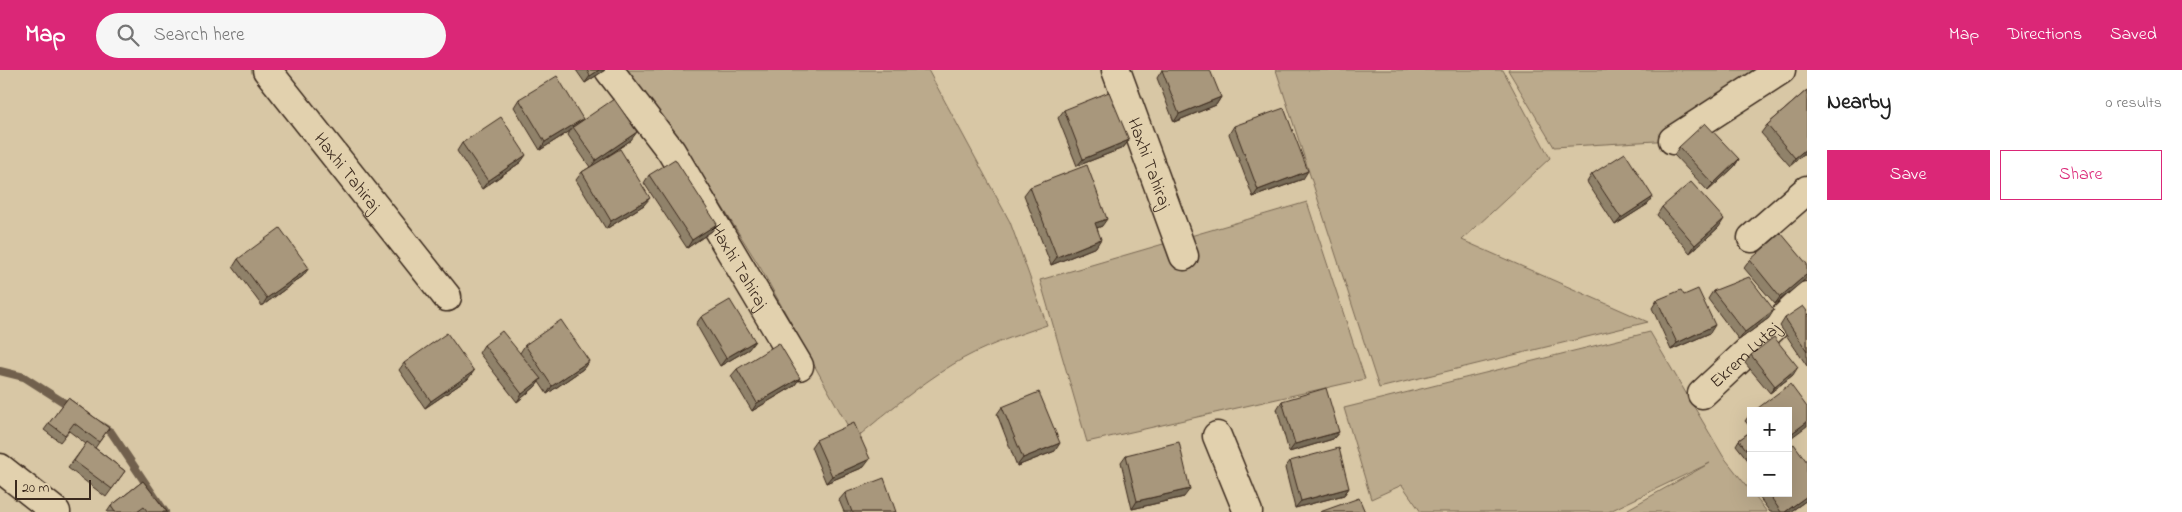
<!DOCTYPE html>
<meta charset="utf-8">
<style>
:root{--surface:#fff;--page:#f6f6f6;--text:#222;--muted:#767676;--line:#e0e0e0;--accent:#db2777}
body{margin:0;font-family:"Indie Flower",sans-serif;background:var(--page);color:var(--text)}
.controls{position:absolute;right:15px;bottom:15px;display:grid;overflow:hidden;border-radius:0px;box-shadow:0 5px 20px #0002}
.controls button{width:45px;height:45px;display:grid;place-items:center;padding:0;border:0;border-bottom:1px solid var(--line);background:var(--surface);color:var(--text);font:25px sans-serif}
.scale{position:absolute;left:15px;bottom:12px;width:76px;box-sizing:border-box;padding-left:5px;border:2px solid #3b2a1e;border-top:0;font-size:14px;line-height:18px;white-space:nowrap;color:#3b2a1e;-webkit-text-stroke:4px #e2d1ae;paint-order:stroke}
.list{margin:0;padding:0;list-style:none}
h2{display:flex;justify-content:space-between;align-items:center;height:65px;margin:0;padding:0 20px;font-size:21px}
h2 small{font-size:16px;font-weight:400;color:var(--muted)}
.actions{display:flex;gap:10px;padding:15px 20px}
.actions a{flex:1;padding:11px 0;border:1px solid var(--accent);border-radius:0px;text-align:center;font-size:18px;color:var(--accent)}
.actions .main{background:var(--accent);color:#fff}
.icon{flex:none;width:28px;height:28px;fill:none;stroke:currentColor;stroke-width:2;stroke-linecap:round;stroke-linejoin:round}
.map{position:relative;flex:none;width:1807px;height:442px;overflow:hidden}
header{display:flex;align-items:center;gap:30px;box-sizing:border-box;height:70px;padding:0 25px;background:var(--accent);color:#fff}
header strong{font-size:24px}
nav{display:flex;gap:28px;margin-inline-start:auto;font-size:18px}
.search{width:350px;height:45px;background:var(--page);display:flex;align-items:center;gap:12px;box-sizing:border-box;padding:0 18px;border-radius:28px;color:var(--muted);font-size:19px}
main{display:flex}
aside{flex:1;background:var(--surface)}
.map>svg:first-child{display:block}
.green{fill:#bbaa8c;stroke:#7b6a55}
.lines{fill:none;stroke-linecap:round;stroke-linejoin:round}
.stream{stroke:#71604d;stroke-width:8}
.minor-casing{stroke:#3b2a1e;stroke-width:31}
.minor{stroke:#e2d1ae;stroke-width:28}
.wall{fill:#90826a;stroke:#3b2a1e}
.shaded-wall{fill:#766a56;stroke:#3b2a1e}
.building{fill:#a8977b;stroke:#3b2a1e}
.labels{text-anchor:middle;stroke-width:4;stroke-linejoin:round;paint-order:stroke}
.street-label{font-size:18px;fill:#3b2a1e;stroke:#e2d1ae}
</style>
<header>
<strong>Map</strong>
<div class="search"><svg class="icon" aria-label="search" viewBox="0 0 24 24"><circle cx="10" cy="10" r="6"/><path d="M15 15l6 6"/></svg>Search here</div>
<nav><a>Map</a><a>Directions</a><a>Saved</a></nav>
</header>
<main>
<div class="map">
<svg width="1807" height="442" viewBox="0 0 1807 442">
<rect width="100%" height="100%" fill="#d8c7a5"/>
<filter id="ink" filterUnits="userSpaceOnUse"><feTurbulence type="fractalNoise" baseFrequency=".02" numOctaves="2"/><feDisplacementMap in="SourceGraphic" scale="10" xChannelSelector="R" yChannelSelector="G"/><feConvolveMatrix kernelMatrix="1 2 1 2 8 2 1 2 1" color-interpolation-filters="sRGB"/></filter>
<g filter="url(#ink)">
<path class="green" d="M 624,0 L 928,0 L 1010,152 L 1047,255 C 1015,266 981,277 952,295 C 918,316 886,343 855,369 L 760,197 L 689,84 Z
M 1276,0 L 1503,0 L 1550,88 L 1462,170 L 1648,252 L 1379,318 Z
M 1508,0 L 1781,0 L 1673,70 L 1554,77 Z
M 1307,132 L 1365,309 L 1087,372 L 1040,210 Z
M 1650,262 L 1723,386 L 1767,442 L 1629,442 L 1628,439 L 1710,393 L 1608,442 L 1421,442 L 1402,415 L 1371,429 L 1344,338 Z"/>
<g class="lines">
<path class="stream" d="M 0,301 L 24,307 L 71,337
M 100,355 L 111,362 L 165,442"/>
<defs>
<g id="minor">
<path id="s1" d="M 267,0 L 447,227"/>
<path id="s2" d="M 609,0 L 671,81 L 799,296"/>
<path id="s3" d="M 1116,0 L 1184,186"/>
<path d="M 1673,70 L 1781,0"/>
<path d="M 1752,168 L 1807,120"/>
<path id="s4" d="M 1702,324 L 1807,226"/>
<path d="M 1217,366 L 1248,442"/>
<path d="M 0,398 L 56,442"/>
</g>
</defs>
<use href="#minor" class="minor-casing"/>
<use href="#minor" class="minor"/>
</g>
<path class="wall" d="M 576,0 L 605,0 L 585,13 Z
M 1162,0 L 1221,27 L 1216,35 L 1174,52 L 1157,8 Z
M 1807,20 L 1807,81 L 1790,96 L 1761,63 L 1767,55 Z
M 519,29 L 583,49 L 581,52 L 631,70 L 608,86 L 644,135 L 606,159 L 576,110 L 582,102 L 590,97 L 568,65 L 570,61 L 540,80 L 514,37 Z
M 1064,40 L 1129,70 L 1123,78 L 1077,96 L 1058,48 Z
M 1234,56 L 1303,109 L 1253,127 L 1229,64 Z
M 462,73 L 521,92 L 482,119 L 457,81 Z
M 1679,77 L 1739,89 L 1734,97 L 1708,121 L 1674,85 Z
M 1592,104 L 1648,134 L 1615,155 L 1587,112 Z
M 649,105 L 712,161 L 687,178 L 644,113 Z
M 1030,117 L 1102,156 L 1097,158 L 1096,177 L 1051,195 L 1024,125 Z
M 1662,137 L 1719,157 L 1690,183 L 1657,145 Z
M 238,189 L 303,206 L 262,236 L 233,197 Z
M 1750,190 L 1807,194 L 1775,234 L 1744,198 Z
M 1713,221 L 1769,248 L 1739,270 L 1708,229 Z
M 1684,225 L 1710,263 L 1671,280 L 1652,238 L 1657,230 Z
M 1807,241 L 1807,296 L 1780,256 L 1785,248 Z
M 701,247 L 749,279 L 720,296 L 696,254 Z
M 484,275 L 520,283 L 525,275 L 589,291 L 583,299 L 547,324 L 539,312 L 535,317 L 517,332 L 479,283 Z
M 1751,285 L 1793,305 L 1770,323 L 1745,293 Z
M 404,293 L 468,309 L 425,338 L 399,300 Z
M 737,299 L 800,308 L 794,316 L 752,341 L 731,306 Z
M 68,328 L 109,358 L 95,378 L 125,401 L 106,427 L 68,398 L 86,374 L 69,361 L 60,372 L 44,360 Z
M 1282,331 L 1339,362 L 1333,369 L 1289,382 L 1277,339 Z
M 1002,337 L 1055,381 L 1017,396 L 997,344 Z
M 1751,343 L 1751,358 L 1745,351 Z
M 1751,361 L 1751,394 L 1736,375 L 1739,370 Z
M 816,370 L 864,397 L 826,413 L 811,377 Z
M 1126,385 L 1184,427 L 1132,439 L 1121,392 Z
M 1290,391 L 1349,418 L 1344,425 L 1295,438 L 1285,398 Z
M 1751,407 L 1751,415 L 1748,411 Z
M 143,411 L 167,442 L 107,442 L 111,436 Z
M 845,423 L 896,442 L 844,442 L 839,430 Z
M 1756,423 L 1788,423 L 1807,430 L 1790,442 L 1770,442 Z"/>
<path class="shaded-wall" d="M 599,0 L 605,0 L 585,13 L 590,6 Z
M 1221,27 L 1216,35 L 1174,52 L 1179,44 Z
M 583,49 L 578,57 L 573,57 L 570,61 L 540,80 L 545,72 Z
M 637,62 L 631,70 L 590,98 L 596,90 Z
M 1129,70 L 1123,78 L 1077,96 L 1083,89 Z
M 1807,78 L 1807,81 L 1790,96 L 1795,88 Z
M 526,85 L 521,92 L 482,119 L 488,111 Z
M 1739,89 L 1734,97 L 1708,121 L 1713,114 Z
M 1308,101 L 1303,109 L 1253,127 L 1258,120 Z
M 1653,127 L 1648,134 L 1615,155 L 1621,148 Z
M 650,128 L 644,135 L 606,159 L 611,151 Z
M 1107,149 L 1102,156 L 1089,161 L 1095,153 Z
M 1724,149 L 1719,157 L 1690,183 L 1695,175 Z
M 717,154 L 712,161 L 687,178 L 692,170 Z
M 1101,169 L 1096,177 L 1051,195 L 1057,187 Z
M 309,198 L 303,206 L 262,236 L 267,228 Z
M 1807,204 L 1807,208 L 1775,234 L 1780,227 Z
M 1774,240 L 1769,248 L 1739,270 L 1745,262 Z
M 1715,255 L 1710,263 L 1671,280 L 1677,273 Z
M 755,271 L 749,279 L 720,296 L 726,288 Z
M 589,291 L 583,299 L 547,324 L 552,316 Z
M 1798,297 L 1793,305 L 1770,323 L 1775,316 Z
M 474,301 L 468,309 L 425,338 L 431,331 Z
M 800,308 L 794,316 L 752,341 L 757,333 Z
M 541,309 L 535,317 L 517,332 L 522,324 Z
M 1807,352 L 1807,356 L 1788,370 L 1788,366 Z
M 1339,362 L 1333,369 L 1289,382 L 1295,374 Z
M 1060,373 L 1055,381 L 1017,396 L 1023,388 Z
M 870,389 L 864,397 L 826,413 L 832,406 Z
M 1349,418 L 1344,425 L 1295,438 L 1301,431 Z
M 1190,419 L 1184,427 L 1132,439 L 1137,431 Z
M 1807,426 L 1807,430 L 1790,442 L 1785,442 Z"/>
<path class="building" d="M 587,0 L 599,0 L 590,6 Z
M 1162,0 L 1210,0 L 1221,27 L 1179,44 Z
M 557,6 L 583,49 L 545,72 L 519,29 Z
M 1807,20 L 1807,78 L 1795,88 L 1767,55 Z
M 1109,22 L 1129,70 L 1083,89 L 1064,40 Z
M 614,29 L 637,62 L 596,90 L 573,57 Z
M 1284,38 L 1308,101 L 1258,120 L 1234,56 Z
M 501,47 L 526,85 L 488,111 L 462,73 Z
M 1705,53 L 1739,89 L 1713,114 L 1679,77 Z
M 620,79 L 650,128 L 611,151 L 582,102 Z
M 1625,83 L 1653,127 L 1621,148 L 1592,104 Z
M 675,89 L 717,154 L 692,170 L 649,105 Z
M 1087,95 L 1107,149 L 1095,153 L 1101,169 L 1057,187 L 1030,117 Z
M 1691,112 L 1724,149 L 1695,175 L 1662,137 Z
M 280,158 L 309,198 L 267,228 L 238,189 Z
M 1781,163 L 1807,194 L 1807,204 L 1780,227 L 1750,190 Z
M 1749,207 L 1774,240 L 1745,262 L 1713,221 Z
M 1698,219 L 1715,255 L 1677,273 L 1657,230 L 1681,220 L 1684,225 Z
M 730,230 L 755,271 L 726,288 L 701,247 Z
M 1803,236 L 1807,241 L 1807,281 L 1785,248 Z
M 561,250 L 589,291 L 552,316 L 525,275 Z
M 502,261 L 541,309 L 522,324 L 484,275 Z
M 447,263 L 474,301 L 431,331 L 404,293 Z
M 1774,267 L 1798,297 L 1775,316 L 1751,285 Z
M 779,273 L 800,308 L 757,333 L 737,299 Z
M 1790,314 L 1807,337 L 1807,352 L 1788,366 L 1788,341 L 1754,341 Z
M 1326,318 L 1339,362 L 1295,374 L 1282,331 Z
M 1039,322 L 1060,373 L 1023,388 L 1002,337 Z
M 68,328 L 109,358 L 99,372 L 74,353 L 65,365 L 49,353 Z
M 854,353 L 870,389 L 832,406 L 816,370 Z
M 1751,361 L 1751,386 L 1739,370 Z
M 87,372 L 125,401 L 112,419 L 74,391 Z
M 1179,372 L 1190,419 L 1137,431 L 1126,385 Z
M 1794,374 L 1807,392 L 1807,426 L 1785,442 L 1781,442 L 1768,423 L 1788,423 L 1788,378 Z
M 1339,378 L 1349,418 L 1301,431 L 1290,391 Z
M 884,408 L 896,442 L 852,442 L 845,423 Z
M 143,411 L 167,442 L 148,442 L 144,437 L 137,442 L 115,442 L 111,436 Z
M 1359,428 L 1365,442 L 1320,442 Z"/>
</g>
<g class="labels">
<g class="street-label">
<text dy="6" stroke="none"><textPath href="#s3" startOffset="99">Haxhi Tahiraj</textPath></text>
<text dy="6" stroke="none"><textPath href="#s1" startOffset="130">Haxhi Tahiraj</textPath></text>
<text dy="6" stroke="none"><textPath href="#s2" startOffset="236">Haxhi Tahiraj</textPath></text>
<text dy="6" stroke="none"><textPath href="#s4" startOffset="58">Ekrem Lutaj</textPath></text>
</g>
</g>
</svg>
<div class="controls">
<button>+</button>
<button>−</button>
</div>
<div class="scale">20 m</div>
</div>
<aside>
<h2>Nearby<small>0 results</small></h2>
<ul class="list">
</ul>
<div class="actions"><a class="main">Save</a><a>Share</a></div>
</aside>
</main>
